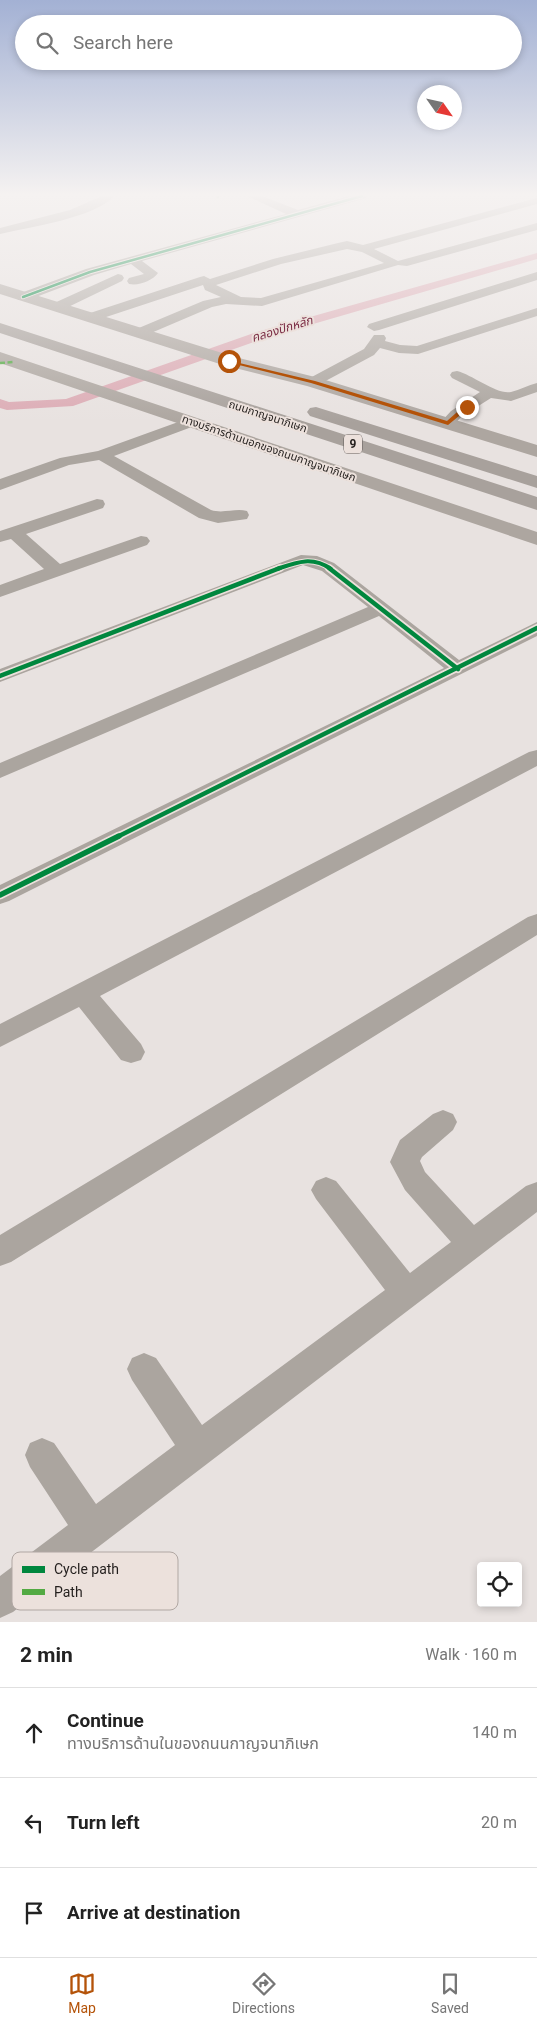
<!DOCTYPE html>
<meta charset="utf-8">
<style>
:root{--surface:#fff;--page:#f6f6f6;--text:#222;--muted:#767676;--line:#e0e0e0;--accent:#b45309}
body{margin:0;font-family:Roboto,"Noto Sans Thai",sans-serif;background:var(--page);color:var(--text)}
.controls{position:absolute;right:15px;bottom:15px;display:grid;overflow:hidden;border-radius:5px;box-shadow:0 2px 8px #0003}
.controls button{width:45px;height:45px;display:grid;place-items:center;padding:0;border:0;border-bottom:1px solid var(--line);background:var(--surface);color:var(--text);font:25px sans-serif}
.compass{position:absolute;left:417px;top:85px;width:45px;height:45px;border-radius:50%;background:var(--surface);box-shadow:0 2px 8px #0003;rotate:124deg}
.stop{position:absolute;width:15px;height:15px;margin:-11px;border:4px solid #b45309;border-radius:50%;background:#fff}
.stop.end{background:#b45309;border-color:#fff;box-shadow:0 1px 5px #0008}
.list{margin:0;padding:0;list-style:none}
h2{display:flex;justify-content:space-between;align-items:center;height:65px;margin:0;padding:0 20px;font-size:21px}
h2 small{font-size:16px;font-weight:400;color:var(--muted)}
.list li{display:grid;grid-template-columns:32px 1fr auto;gap:15px;align-items:center;box-sizing:border-box;height:90px;padding:0 20px;border-top:1px solid var(--line)}
.list b{display:block;font-size:19px;white-space:nowrap}
.list p{margin:0;font-size:16px;white-space:nowrap;color:var(--muted)}
.list em{font-size:16px;font-style:normal;color:var(--muted)}
.icon{flex:none;width:28px;height:28px;fill:none;stroke:currentColor;stroke-width:2;stroke-linecap:round;stroke-linejoin:round}
.map{position:relative;flex:none;width:537px;height:1622px;overflow:hidden}
.search{position:absolute;background:var(--surface);box-shadow:0 2px 8px #0003;left:15px;right:15px;top:15px;height:55px;display:flex;align-items:center;gap:12px;box-sizing:border-box;padding:0 18px;border-radius:28px;color:var(--muted);font-size:19px}
.sheet{height:335px;background:var(--surface)}
nav{display:flex;justify-content:space-around;align-items:center;box-sizing:border-box;height:70px;border-top:1px solid var(--line);background:var(--surface);font-size:14px;color:var(--muted)}
nav a{display:grid;justify-items:center;gap:2px}
nav .on{color:var(--accent)}
.map>svg:first-child{display:block}
.lines{fill:none;stroke-linecap:round;stroke-linejoin:round}
.canal{fill:#dcacb5;fill-rule:evenodd}
.minor{fill:#aba59f;fill-rule:evenodd}
.major{fill:#ada6a0;fill-rule:evenodd}
.highway{fill:#a8a19c;fill-rule:evenodd}
.quiet-far1{stroke:#53aa43;stroke-width:2;stroke-dasharray:4.5 2;stroke-linecap:butt}
.quiet{stroke:#53aa43;stroke-width:2.5;stroke-dasharray:5 2.5;stroke-linecap:butt}
.cycleway-far3-casing{stroke:#ece1dc;stroke-width:4.5}
.cycleway-far2-casing{stroke:#ece1dc;stroke-width:6}
.cycleway-far1-casing{stroke:#ece1dc;stroke-width:8}
.cycleway-casing{stroke:#ece1dc;stroke-width:9}
.cycleway-far3{stroke:#00873e;stroke-width:2.5}
.cycleway-far2{stroke:#00873e;stroke-width:4}
.cycleway-far1{stroke:#00873e;stroke-width:4.5}
.cycleway{stroke:#00873e;stroke-width:5.5}
.route{fill:#b45309}
.labels{text-anchor:middle;stroke-width:4;stroke-linejoin:round;paint-order:stroke}
.far-street-label{font-size:11px;fill:#231f1d;stroke:#ece1dc}
.far-water-label{font-size:12px;font-style:italic;fill:#7a2b43;stroke:#ece1dc}
.shield{fill:#ece1dc;stroke:#5f5956;stroke-width:1}
.shield-label{font-size:12px;font-weight:bold;fill:#231f1d}
.key{fill:#ece1dc;stroke:#b0a7a3;stroke-width:1}
.key-label{font-size:14px;fill:#231f1d}
</style>
<div class="map">
<svg width="537" height="1622" viewBox="0 0 537 1622">
<rect width="100%" height="100%" fill="#e8e2e0"/>
<g class="lines">
<path class="canal" d="M 537,253 L 537,259 L 265,338 L 73,406 L 7,410 L 0,408 L 0,399 L 9,402 L 66,399 L 257,332 Z"/>
<path class="minor" d="M 102,196 L 114,196 C 95,218 29,227 0,234 L 0,228 L 70,210 Z
M 247,196 L 262,196 L 298,210 L 349,196 L 367,196 L 366,198 L 142,261 L 158,273 C 152,281 139,286 129,284 L 127,281 L 129,278 L 144,274 L 131,264 L 94,275 L 28,300 L 18,300 L 17,297 L 18,294 L 86,269 L 286,214 Z
M 537,198 L 537,204 L 374,249 L 398,261 L 537,223 L 537,230 L 407,266 L 398,265 L 262,306 L 226,304 L 212,307 L 144,336 L 134,336 L 132,333 L 134,330 L 203,301 L 221,297 L 205,290 L 203,285 L 94,321 L 89,322 L 82,318 L 84,315 L 200,277 L 204,276 L 210,279 L 273,259 L 338,243 L 347,241 L 363,245 ZM 347,249 L 362,252 L 384,263 L 261,298 L 241,297 L 216,285 L 281,264 Z
M 537,272 L 537,280 L 379,330 L 374,331 L 367,327 L 369,324 Z
M 118,274 L 122,275 L 124,278 L 122,281 L 62,310 L 52,310 L 51,307 L 52,304 Z
M 537,308 L 537,316 L 418,354 L 399,353 L 380,348 L 374,355 L 318,385 L 308,385 L 306,382 L 308,379 L 364,349 L 374,335 L 384,335 L 386,338 L 385,341 L 400,345 L 417,346 Z
M 457,371 C 473,375 497,395 511,392 C 520,390 528,385 537,383 L 537,392 L 511,401 L 491,398 L 461,417 L 453,426 L 443,426 L 440,423 L 451,411 L 480,392 L 452,378 L 450,375 L 452,372 Z
M 192,417 L 197,419 L 200,422 L 197,425 L 114,456 L 211,510 C 223,514 235,508 247,511 L 249,515 L 247,519 L 218,523 L 199,518 L 99,460 L 69,465 L 0,490 L 0,479 L 60,458 L 98,451 Z
M 97,499 L 103,500 L 105,504 L 103,508 L 26,534 L 60,564 L 141,536 L 147,537 L 150,541 L 147,545 L 0,597 L 0,585 L 44,569 L 11,539 L 0,542 L 0,531 Z
M 301,555 L 317,556 L 334,563 L 459,660 L 537,622 L 537,636 L 9,901 L 0,904 L 0,885 L 444,668 L 379,616 L 0,778 L 0,763 L 368,607 L 322,571 L 303,565 L 0,682 L 0,669 Z
M 537,750 L 537,766 L 100,996 L 141,1044 L 145,1052 L 141,1060 L 131,1063 L 121,1060 L 79,1007 L 0,1047 L 0,1024 L 529,752 Z
M 537,914 L 537,935 L 11,1262 L 0,1266 L 0,1235 L 528,917 Z
M 443,1110 L 453,1114 L 457,1122 L 453,1130 L 422,1157 L 420,1161 L 425,1172 L 474,1225 L 526,1186 L 537,1182 L 537,1212 L 13,1612 L 0,1618 L 0,1576 L 68,1525 L 30,1467 L 25,1455 L 30,1443 L 42,1438 L 54,1443 L 96,1504 L 175,1445 L 132,1380 L 127,1369 L 132,1358 L 144,1353 L 156,1358 L 202,1425 L 385,1290 L 316,1199 L 311,1190 L 316,1181 L 326,1177 L 336,1181 L 410,1273 L 451,1242 L 405,1190 L 390,1162 L 400,1140 L 433,1114 Z"/>
<path class="major" d="M 0,284 L 235,357 L 319,378 L 537,445 L 537,457 L 307,386 L 223,365 L 0,294 Z
M 0,352 L 537,532 L 537,545 L 0,363 Z"/>
<path class="highway" d="M 0,323 L 537,497 L 537,510 L 0,333 Z
M 316,407 L 537,476 L 537,488 L 310,416 L 307,412 L 310,408 Z"/>
<path class="quiet-far1" d="M 217,198 L 219,196"/>
<path class="quiet" d="M 0,363 L 14,362"/>
<defs>
<path id="cycleway-far3" d="M 23,297 L 90,272 L 362,196"/>
<path id="cycleway-far2" d="M 277,569 C 297,562 312,556 331,569"/>
<path id="cycleway-far1" d="M 329,568 L 458,669
M 0,676 L 280,568
M 117,837 L 537,628"/>
<path id="cycleway" d="M 0,895 L 119,836"/>
</defs>
<use href="#cycleway-far3" class="cycleway-far3-casing"/>
<use href="#cycleway-far2" class="cycleway-far2-casing"/>
<use href="#cycleway-far1" class="cycleway-far1-casing"/>
<use href="#cycleway" class="cycleway-casing"/>
<use href="#cycleway-far3" class="cycleway-far3"/>
<use href="#cycleway-far2" class="cycleway-far2"/>
<use href="#cycleway-far1" class="cycleway-far1"/>
<use href="#cycleway" class="cycleway"/>
</g>
<linearGradient id="sky" x2="0" y2="1"><stop stop-color="#a3b1d4"/><stop offset="0.46" stop-color="#f5f2f1"/><stop offset="1" stop-color="#f5f2f1" stop-opacity="0"/></linearGradient>
<rect width="537" height="423" fill="url(#sky)"/>
<path class="route" d="M 227,360 L 315,381 L 447,421 L 465,405 L 470,407 L 448,425 L 311,383 L 227,362 Z"/>
<g class="labels">
<g class="far-street-label">
<text transform="translate(268 416) rotate(18)" y="4">ถนนกาญจนาภิเษก</text>
<text transform="translate(269 448) rotate(19)" y="4">ทางบริการด้านนอกของถนนกาญจนาภิเษก</text>
</g>
<g class="far-water-label">
<text transform="translate(282 329) rotate(-17)" y="4">คลองปักหลัก</text>
</g>
<rect class="shield" x="344" y="434.5" width="18" height="19" rx="4"/>
<g class="shield-label">
<text x="353" y="448">9</text>
</g>
</g>
<rect x="12" y="1552" width="166" height="58" rx="8" class="key"/>
<rect x="22" y="1566" width="23" height="7" fill="#00873e"/>
<rect x="22" y="1589" width="23" height="6" fill="#53aa43"/>
<g class="key-label">
<text x="54" y="1574">Cycle path</text>
<text x="54" y="1597">Path</text>
</g>
</svg>
<div class="controls">
<button><svg class="icon" aria-label="locate" viewBox="0 0 24 24"><circle cx="12" cy="12" r="6"/><path d="M12 2v4M12 18v4M2 12h4M18 12h4"/></svg></button>
</div>
<svg class="compass" viewBox="-18 -18 36 36"><path d="M0-13l5 13h-10z" fill="#e53935"/><path d="M0 13l5-13h-10z" fill="#767676"/></svg>
<div class="stop" style="left:229px;top:361px"></div>
<div class="stop end" style="left:467px;top:407px"></div>
<div class="search"><svg class="icon" aria-label="search" viewBox="0 0 24 24"><circle cx="10" cy="10" r="6"/><path d="M15 15l6 6"/></svg>Search here</div>
</div>
<section class="sheet">
<h2>2 min<small>Walk · 160 m</small></h2>
<ul class="list">
<li><svg class="icon" aria-label="ahead" viewBox="0 0 24 24"><path d="M12 20V5M6 11l6-6 6 6"/></svg><div><b>Continue</b><p>ทางบริการด้านในของถนนกาญจนาภิเษก</p></div><em>140 m</em></li>
<li><svg class="icon" aria-label="left" viewBox="0 0 24 24"><path d="M17 20v-9H6M10 6l-5 5 5 5"/></svg><div><b>Turn left</b></div><em>20 m</em></li>
<li><svg class="icon" aria-label="arrive" viewBox="0 0 24 24"><path d="M6 21V4h12l-3 4 3 4H6"/></svg><div><b>Arrive at destination</b></div></li>
</ul>
</section>
<nav>
<a class="on"><svg class="icon" aria-label="map" viewBox="0 0 24 24"><path d="M3 6l6-2 6 2 6-2v14l-6 2-6-2-6 2zM9 4v14M15 6v14"/></svg>Map</a>
<a><svg class="icon" aria-label="directions" viewBox="0 0 24 24"><path d="M12 3l9 9-9 9-9-9zM9 14v-3h6M13 9l2 2-2 2"/></svg>Directions</a>
<a><svg class="icon" aria-label="saved" viewBox="0 0 24 24"><path d="M7 4h10v16l-5-4-5 4z"/></svg>Saved</a>
</nav>
